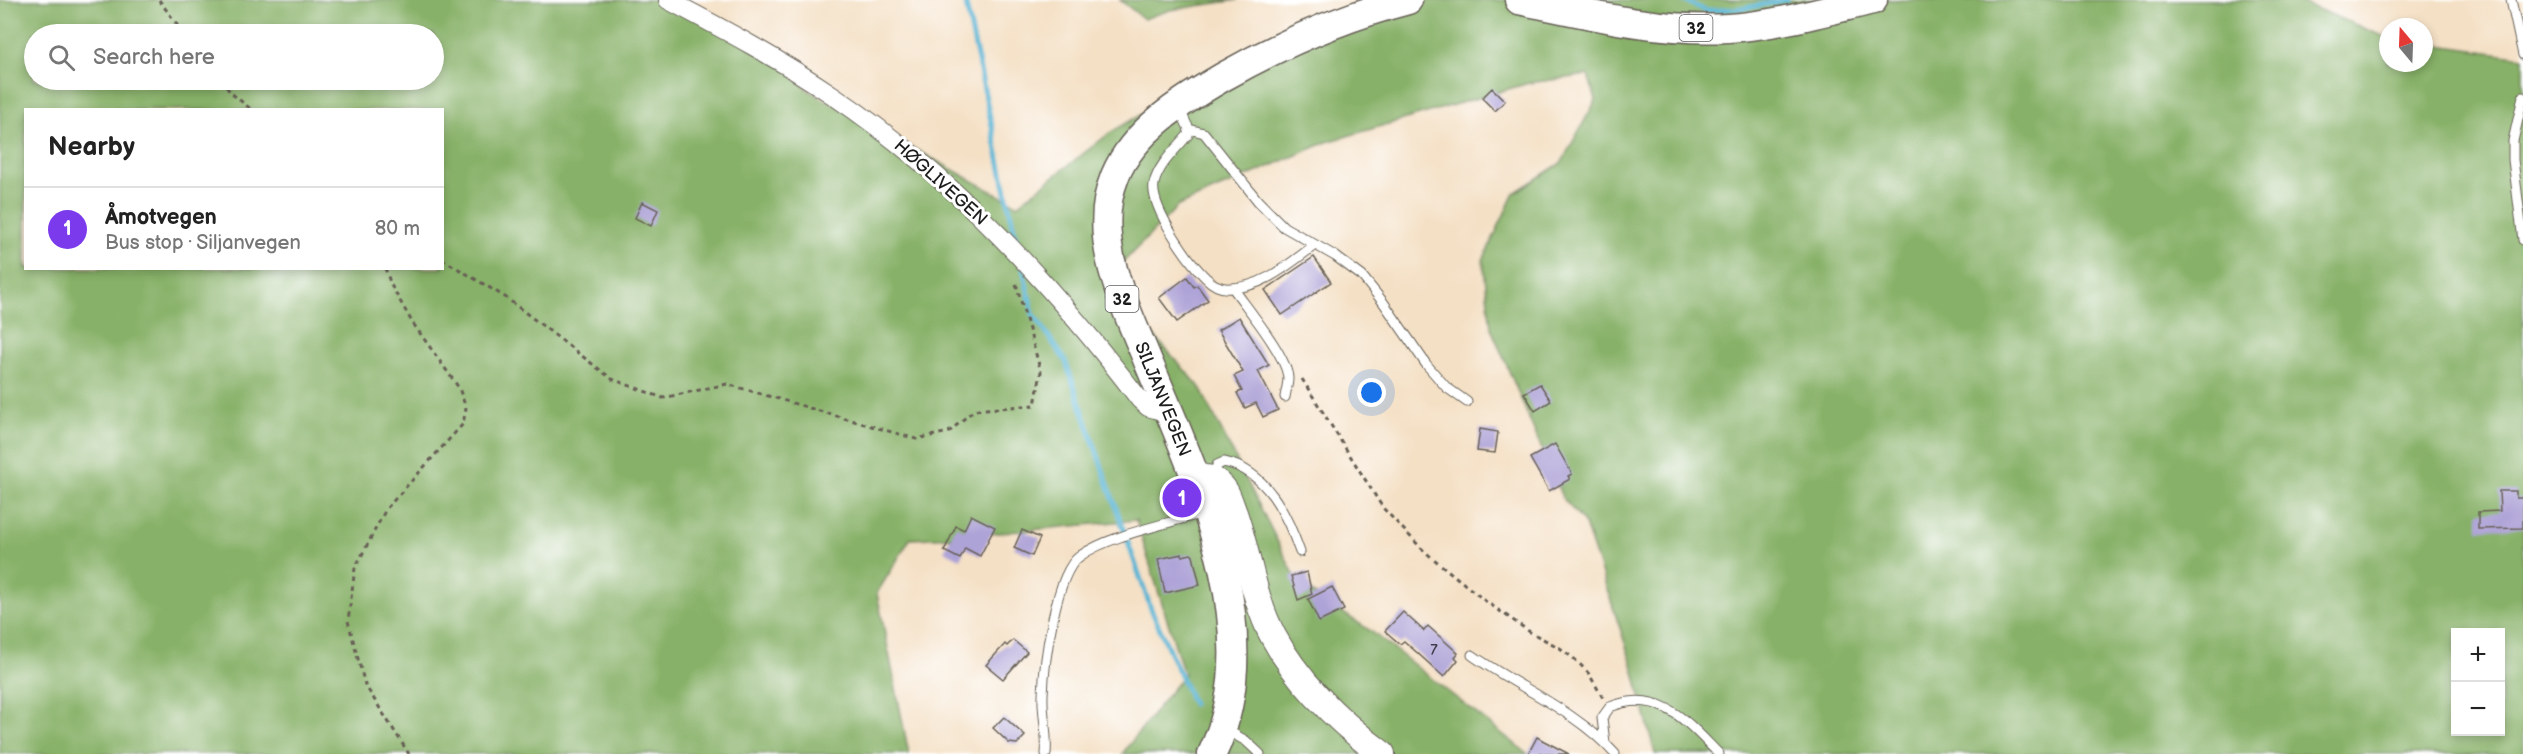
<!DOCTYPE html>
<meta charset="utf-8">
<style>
:root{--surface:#fff;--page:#f6f6f6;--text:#222;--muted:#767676;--line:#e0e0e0;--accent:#7c3aed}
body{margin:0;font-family:"Balsamiq Sans",sans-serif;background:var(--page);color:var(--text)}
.controls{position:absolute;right:18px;bottom:18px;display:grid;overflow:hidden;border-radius:0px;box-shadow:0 3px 9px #0003}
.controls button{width:54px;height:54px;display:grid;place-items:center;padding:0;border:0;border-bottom:2px solid var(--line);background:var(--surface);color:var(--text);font:30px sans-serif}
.compass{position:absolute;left:2379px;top:18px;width:54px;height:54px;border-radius:50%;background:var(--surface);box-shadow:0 3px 9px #0003;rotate:341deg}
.you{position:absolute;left:1372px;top:393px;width:21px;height:21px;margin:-15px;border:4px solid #fff;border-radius:50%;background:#1a73e8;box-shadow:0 0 0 9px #1a73e833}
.badge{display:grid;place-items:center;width:39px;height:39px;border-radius:50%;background:var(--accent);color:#fff;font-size:20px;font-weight:700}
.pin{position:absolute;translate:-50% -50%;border:3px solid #fff;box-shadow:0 2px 6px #0006}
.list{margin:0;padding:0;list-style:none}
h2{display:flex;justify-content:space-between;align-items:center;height:78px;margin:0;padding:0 24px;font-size:26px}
h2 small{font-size:20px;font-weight:400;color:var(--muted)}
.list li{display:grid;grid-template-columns:39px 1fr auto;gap:18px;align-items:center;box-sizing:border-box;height:84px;padding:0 24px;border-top:2px solid var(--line)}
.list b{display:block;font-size:22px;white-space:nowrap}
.list p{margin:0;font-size:20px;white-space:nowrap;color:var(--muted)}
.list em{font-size:20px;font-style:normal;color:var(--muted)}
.icon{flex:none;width:33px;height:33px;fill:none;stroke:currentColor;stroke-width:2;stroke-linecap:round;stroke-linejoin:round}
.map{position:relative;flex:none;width:2523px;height:754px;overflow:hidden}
.search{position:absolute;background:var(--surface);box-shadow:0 3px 9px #0003;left:24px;top:24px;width:420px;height:66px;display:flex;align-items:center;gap:15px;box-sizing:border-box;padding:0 21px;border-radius:33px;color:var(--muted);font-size:22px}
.panel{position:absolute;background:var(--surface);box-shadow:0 3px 9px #0003;left:24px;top:108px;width:420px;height:162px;border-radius:0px}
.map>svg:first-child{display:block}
.forest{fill:#87b168;stroke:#526642;stroke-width:1.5;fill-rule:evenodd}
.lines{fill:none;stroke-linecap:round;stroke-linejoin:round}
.stream{stroke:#56b4d4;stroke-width:5}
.building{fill:#aea3d7}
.service-casing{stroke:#686157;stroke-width:11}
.minor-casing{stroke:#686157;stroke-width:20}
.secondary-casing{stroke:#686157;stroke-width:28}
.primary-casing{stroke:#686157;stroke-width:31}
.path{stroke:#686157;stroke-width:3;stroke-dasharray:4.5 4.5;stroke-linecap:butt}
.service{stroke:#fff;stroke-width:9}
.minor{stroke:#fff;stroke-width:18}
.secondary{stroke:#fff;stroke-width:26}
.primary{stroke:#fff;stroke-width:28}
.labels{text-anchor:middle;stroke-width:6;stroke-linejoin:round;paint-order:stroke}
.number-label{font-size:15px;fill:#403e4b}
.shield{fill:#fff;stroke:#606060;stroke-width:1.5}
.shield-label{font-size:16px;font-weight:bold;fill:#1c1c1c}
.street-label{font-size:18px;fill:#1c1c1c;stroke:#fff}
</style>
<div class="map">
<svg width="2523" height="754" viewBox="0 0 2523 754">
<rect width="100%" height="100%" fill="#fff"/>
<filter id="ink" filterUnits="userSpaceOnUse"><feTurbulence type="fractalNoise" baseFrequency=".0167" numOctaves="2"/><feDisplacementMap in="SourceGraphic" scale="12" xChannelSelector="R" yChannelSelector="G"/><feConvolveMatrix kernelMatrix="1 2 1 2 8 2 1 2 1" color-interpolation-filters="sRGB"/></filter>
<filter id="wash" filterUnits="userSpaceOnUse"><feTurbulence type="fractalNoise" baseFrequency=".008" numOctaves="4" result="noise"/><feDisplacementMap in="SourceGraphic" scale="24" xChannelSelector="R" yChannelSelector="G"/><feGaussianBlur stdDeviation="1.35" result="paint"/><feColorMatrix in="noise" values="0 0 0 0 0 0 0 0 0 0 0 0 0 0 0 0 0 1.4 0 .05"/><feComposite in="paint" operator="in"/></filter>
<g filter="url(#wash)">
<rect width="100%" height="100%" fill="#f4e0c5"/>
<path class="forest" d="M 0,0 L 674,0 L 787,70 L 809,91 L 1017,205 L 1111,132 L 1201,79 L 1400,0 L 2296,0 L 2388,38 L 2388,63 L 2424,63 L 2424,43 L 2523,57 L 2523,754 L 1655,754 L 1632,664 L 1585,524 L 1562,497 L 1491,328 L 1483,260 L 1514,193 L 1561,163 L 1596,100 L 1588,75 L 1529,83 L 1327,142 L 1178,206 L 1105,281 L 1199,386 L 1299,584 L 1371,631 L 1528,754 L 1122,754 L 1184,674 L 1136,520 L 957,537 L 910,539 L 877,593 L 909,754 L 0,754 ZM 34,34 L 434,34 L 434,80 L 34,80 ZM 26,110 L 442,110 L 442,268 L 26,268 ZM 2456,632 L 2500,632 L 2500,732 L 2456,732 Z
M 1120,0 L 1238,0 L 1170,10 L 1144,19 Z"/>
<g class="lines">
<path class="stream" d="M 965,0 L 1018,248
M 1683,0 L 1706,11 L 1745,8 L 1786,0
M 1023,269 L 1033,314 L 1065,360 L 1151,609 L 1193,704"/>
</g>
<g id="blocks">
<path class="building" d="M 1492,88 L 1505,101 L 1495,111 L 1482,98 Z
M 642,202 L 658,210 L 651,226 L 635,218 Z
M 1314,257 L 1331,282 L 1282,315 L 1265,290 Z
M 1187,277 L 1194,287 L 1197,285 L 1208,300 L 1177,322 L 1159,298 Z
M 1239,317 L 1269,365 L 1258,371 L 1278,410 L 1263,417 L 1256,403 L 1245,408 L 1237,393 L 1242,391 L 1234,376 L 1243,372 L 1218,330 Z
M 1540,384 L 1551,401 L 1535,411 L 1524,393 Z
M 1480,429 L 1498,432 L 1495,453 L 1477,451 Z
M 1555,444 L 1572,474 L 1568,476 L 1570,479 L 1549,491 L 1530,458 Z
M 2499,491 L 2516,491 L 2516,498 L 2523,498 L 2523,528 L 2478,529 L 2478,512 L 2500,511 Z
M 971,515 L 995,527 L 980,556 L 965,548 L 960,559 L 944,551 L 956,526 L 964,530 Z
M 1022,530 L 1040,538 L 1032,556 L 1014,548 Z
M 1182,554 L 1182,556 L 1191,554 L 1193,556 L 1200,585 L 1165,593 L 1158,559 Z
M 1307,572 L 1312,594 L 1298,600 L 1291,576 Z
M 1332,587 L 1344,610 L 1319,622 L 1308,599 Z
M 1403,612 L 1424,631 L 1428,626 L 1458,653 L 1455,657 L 1458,660 L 1444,677 L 1404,641 L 1400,644 L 1385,631 Z
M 1013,640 L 1027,652 L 1003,679 L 986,665 L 1005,644 L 1007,646 Z
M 1004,717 L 1025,736 L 1017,744 L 1009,743 L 993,728 Z
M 1537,737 L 1544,741 L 1569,754 L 1528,754 Z"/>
</g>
</g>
<g filter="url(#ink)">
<use href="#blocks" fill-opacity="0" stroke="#686157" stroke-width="1.5"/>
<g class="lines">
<defs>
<path id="service" d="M 2511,0 L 2523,55
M 2523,97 L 2513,141 L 2513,160 L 2523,240
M 1179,108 L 1189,129 L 1188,135 C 1176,149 1158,165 1154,184 C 1150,207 1189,262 1206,278 C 1213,285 1221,289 1230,288 C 1263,288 1290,263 1315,245
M 1189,129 L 1204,133 L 1258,201 L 1284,227 L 1335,256 L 1362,276 L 1383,302 L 1426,364 L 1446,387 L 1467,402
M 1233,288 C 1247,308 1287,356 1288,378 C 1288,384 1286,391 1285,397
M 1214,478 L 1217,465 L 1224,462 C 1267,471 1287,515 1300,552
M 1472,655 C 1519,688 1577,711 1615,754
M 1225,729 L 1246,741 L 1260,754
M 1605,743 L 1602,718 L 1610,707 C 1660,687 1687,722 1719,754
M 1046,754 C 1048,734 1042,715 1043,695 C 1044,665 1055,573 1080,556 C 1109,535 1169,524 1205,512"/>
<path id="minor" d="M 668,0 C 725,30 781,60 834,96 C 955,178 1052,285 1140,400 L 1148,407 L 1169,413"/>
<path id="secondary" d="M 1195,479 C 1205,477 1213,477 1220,485 C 1228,492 1230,504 1234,513 C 1248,553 1253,598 1273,636 C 1299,684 1339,722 1382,754"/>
<path id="primary" d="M 1519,0 C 1588,14 1657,32 1728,28 C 1776,25 1826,11 1873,0
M 1212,754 C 1271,632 1195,474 1147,359 C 1124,303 1090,237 1115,176 C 1134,130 1182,101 1223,77 C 1281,44 1343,17 1408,0"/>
</defs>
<use href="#service" class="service-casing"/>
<use href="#minor" class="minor-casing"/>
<use href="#secondary" class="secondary-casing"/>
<use href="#primary" class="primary-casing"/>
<path class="path" d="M 159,0 L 184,34
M 221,80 L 231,93 L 252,110
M 442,259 L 505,297 L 612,379 L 663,398 L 727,384 L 916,439 L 949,432 L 974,410 L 1035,405 L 1041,372 L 1015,280
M 385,268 L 391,285 L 412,322 L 459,388 L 466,408 L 463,424 L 386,509 L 355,568 L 348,621 L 365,685 L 409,754
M 1302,379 L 1383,508 L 1424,551 L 1484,600 L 1530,632 L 1560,648 L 1578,662 L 1589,674 L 1603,698"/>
<use href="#service" class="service"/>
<use href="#minor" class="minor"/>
<use href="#secondary" class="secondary"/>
<use href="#primary" class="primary"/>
</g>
</g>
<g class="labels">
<g class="number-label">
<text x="1434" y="655">7</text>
</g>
<g class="shield">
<rect x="1679.5" y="15" width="33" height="26" rx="4.5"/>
<rect x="1105.5" y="286" width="33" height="26" rx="4.5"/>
</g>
<g class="shield-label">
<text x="1696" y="34">32</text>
<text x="1122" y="305">32</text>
</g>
<g class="street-label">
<text transform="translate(941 182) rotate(42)" y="6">HØGLIVEGEN</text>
<text transform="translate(1163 399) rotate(68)" y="6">SILJANVEGEN</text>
</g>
</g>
</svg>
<div class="controls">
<button>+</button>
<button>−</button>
</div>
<svg class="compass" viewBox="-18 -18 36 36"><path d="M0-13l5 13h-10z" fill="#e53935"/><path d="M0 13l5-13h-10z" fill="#767676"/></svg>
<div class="you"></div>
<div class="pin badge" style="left:1182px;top:498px">1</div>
<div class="search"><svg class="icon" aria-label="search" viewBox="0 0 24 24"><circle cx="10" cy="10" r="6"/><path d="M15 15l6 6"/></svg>Search here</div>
<section class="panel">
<h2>Nearby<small></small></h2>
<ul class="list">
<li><span class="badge">1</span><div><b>Åmotvegen</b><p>Bus stop · Siljanvegen</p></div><em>80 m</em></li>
</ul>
</section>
</div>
